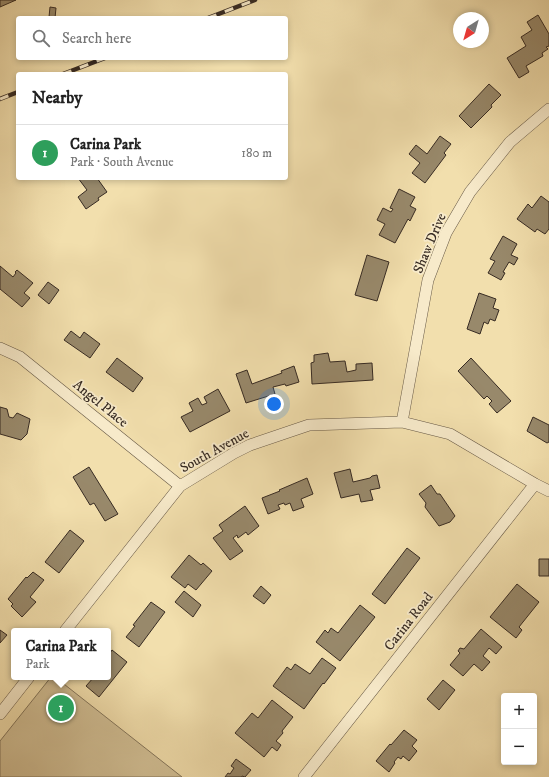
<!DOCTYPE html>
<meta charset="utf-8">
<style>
:root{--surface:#fff;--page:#f6f6f6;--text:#222;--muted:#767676;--line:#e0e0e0;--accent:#8f2418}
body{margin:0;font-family:"IM FELL DW Pica",serif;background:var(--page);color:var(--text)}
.controls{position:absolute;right:12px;bottom:12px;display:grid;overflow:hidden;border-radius:4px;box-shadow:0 2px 6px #0003}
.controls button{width:36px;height:36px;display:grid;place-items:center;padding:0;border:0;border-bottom:1px solid var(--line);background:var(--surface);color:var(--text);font:20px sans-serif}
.compass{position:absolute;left:453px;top:12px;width:36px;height:36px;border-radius:50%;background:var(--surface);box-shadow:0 2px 6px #0003;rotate:217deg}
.you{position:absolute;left:274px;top:404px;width:14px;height:14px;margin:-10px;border:3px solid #fff;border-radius:50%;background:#1a73e8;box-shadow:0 0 0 6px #1a73e833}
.badge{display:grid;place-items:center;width:26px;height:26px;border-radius:50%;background:var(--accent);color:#fff;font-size:13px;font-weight:700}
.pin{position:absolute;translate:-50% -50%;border:2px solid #fff;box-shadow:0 1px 4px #0006}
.popup{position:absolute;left:11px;top:628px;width:100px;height:52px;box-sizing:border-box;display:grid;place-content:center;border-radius:4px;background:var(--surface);filter:drop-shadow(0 1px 3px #0005);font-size:13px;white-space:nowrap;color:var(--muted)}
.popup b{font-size:15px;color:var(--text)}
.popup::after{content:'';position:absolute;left:50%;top:100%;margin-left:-8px;border:8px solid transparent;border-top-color:var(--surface)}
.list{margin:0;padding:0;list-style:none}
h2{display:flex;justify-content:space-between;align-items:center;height:52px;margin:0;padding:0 16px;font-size:17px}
h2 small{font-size:13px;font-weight:400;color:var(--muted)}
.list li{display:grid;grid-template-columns:26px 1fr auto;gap:12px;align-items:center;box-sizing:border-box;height:56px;padding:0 16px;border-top:1px solid var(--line)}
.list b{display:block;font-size:15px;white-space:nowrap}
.list p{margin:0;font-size:13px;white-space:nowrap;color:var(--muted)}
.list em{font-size:13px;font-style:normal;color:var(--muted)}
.icon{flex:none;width:22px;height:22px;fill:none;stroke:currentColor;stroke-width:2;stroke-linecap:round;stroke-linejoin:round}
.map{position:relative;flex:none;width:549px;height:777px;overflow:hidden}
.search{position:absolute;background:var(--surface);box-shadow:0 2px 6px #0003;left:16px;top:16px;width:272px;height:44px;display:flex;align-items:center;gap:10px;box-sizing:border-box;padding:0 14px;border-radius:4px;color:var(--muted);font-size:15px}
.panel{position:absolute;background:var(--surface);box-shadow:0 2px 6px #0003;left:16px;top:72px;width:272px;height:108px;border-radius:4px}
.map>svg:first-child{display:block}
.green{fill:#d2c096;stroke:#84765c}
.building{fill:#98896b;stroke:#372b23}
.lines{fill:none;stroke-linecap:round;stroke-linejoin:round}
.street-casing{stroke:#665846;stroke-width:12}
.street{stroke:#f7eaca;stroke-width:11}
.rail-casing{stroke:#372b23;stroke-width:4.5}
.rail{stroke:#f7eaca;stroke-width:3;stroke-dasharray:9;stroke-linecap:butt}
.labels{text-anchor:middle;stroke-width:3.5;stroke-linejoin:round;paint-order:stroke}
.street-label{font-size:14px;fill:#372b23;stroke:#f7eaca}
</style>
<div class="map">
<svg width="549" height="777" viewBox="0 0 549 777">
<rect width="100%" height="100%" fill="#f2dfad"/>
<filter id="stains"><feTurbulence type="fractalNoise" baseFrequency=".005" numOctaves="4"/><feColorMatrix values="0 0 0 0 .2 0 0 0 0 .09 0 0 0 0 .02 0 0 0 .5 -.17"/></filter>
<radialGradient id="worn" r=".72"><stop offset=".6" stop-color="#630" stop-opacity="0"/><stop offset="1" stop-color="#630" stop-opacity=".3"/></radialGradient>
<path class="green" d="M 51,677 L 55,677 L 182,777 L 0,777 L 0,741 Z"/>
<path class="building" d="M 0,0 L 16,0 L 0,7 Z
M 50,7 L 56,8 L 55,18 L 49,17 Z
M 538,15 L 549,34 L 549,46 L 546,47 L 548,49 L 542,53 L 543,56 L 526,66 L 529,72 L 519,78 L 507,58 L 526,46 L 521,37 L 532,30 L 527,22 Z
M 489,84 L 501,95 L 491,105 L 492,107 L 471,128 L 459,116 Z
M 440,136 L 451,144 L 444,153 L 446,155 L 425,183 L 412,173 L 420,163 L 409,154 L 416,145 L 427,154 Z
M 78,178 L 97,178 L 107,192 L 98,198 L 99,200 L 86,209 L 78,197 L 87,190 Z
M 399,189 L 415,197 L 410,206 L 416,209 L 410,221 L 408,219 L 395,243 L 379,235 L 385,224 L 377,220 L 383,208 L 391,212 L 393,209 L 390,208 Z
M 541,196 L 549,202 L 549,229 L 545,234 L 537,229 L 535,232 L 517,219 L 528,204 L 532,208 Z
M 503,236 L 517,244 L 511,255 L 518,258 L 514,265 L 509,262 L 503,272 L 505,273 L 501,280 L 488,273 L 495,261 L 490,259 Z
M 367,255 L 389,262 L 377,301 L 355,295 Z
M 0,266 L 13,277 L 16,273 L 15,272 L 17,270 L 33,283 L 24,293 L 30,298 L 22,307 L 0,289 Z
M 48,282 L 59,290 L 49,304 L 38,295 Z
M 479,293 L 496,299 L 493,308 L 499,310 L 495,321 L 490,319 L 488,324 L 484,322 L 480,334 L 467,329 Z
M 71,331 L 80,338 L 84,332 L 100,344 L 90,358 L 64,340 Z
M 328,353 L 330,362 L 345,361 L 347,372 L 356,370 L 356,364 L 372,363 L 373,380 L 312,384 L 311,363 L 314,362 L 314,355 Z
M 117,358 L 143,378 L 133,392 L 106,372 Z
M 471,358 L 511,401 L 497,413 L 489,404 L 492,401 L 487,396 L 484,399 L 458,371 Z
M 294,366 L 299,382 L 286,386 L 285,384 L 273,387 L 275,394 L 246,403 L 236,374 L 247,370 L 252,384 L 282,373 L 281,371 Z
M 218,389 L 230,411 L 190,432 L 181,417 L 193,411 L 189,403 L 198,398 L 202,405 L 207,403 L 204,397 Z
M 0,407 L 7,409 L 9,417 L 13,418 L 17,413 L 30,419 L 27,434 L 21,440 L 0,434 Z
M 533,417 L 549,425 L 549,442 L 547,443 L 527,431 Z
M 89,467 L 118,514 L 105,521 L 94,503 L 90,505 L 73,477 Z
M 350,469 L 353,482 L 370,478 L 372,476 L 377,475 L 380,488 L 370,490 L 373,500 L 361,502 L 359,494 L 341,498 L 334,473 Z
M 307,478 L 313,494 L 301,499 L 304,507 L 293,511 L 290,503 L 285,505 L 284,503 L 278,505 L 280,509 L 268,514 L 262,498 L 280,491 L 279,490 Z
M 431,485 L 437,494 L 440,494 L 455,516 L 450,522 L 439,526 L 425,507 L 426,503 L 419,494 Z
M 245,506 L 259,526 L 248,535 L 246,532 L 238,538 L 237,535 L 233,538 L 243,551 L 230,560 L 213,538 L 223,531 L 219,525 Z
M 70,530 L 84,541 L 59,573 L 45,562 Z
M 407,548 L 420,558 L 385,604 L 372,594 Z
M 189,555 L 201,565 L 203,563 L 212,571 L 196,590 L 188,584 L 185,588 L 171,577 Z
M 539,559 L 549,559 L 549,576 L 539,576 Z
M 33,572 L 44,580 L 30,597 L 36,602 L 22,617 L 11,606 L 13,604 L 8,599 L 26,577 L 27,578 Z
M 517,584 L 539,602 L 519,627 L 522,630 L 516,638 L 490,617 Z
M 261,586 L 271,595 L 264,604 L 253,596 Z
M 184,591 L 201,605 L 193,617 L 175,602 Z
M 151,602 L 165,612 L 139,647 L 126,637 L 135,626 L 133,625 Z
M 360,605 L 375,617 L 340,661 L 316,642 L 325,630 L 328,633 L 331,628 L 338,633 Z
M 481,629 L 502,647 L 496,654 L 489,648 L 483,656 L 490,662 L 482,671 L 474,664 L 463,676 L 450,665 L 460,653 L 458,651 L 460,648 L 464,649 Z
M 0,630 L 7,635 L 0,643 Z
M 112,650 L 127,662 L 99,697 L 86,686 L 94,677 L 108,677 L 108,656 Z
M 322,658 L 336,668 L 324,684 L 323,683 L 304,709 L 273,686 L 287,667 L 291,670 L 295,664 L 310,674 Z
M 443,680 L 455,690 L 439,710 L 427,699 Z
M 272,700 L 293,717 L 282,731 L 283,733 L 276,741 L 281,745 L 277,751 L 272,747 L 264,757 L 235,733 L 252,713 L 258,718 Z
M 404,730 L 417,740 L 412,746 L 417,751 L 409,761 L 403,756 L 401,759 L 398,757 L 394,762 L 395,763 L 389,772 L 376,761 L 390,744 L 391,745 Z
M 236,759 L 251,770 L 245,777 L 242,776 L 242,777 L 225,777 L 228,773 L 230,774 L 234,768 L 231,766 Z"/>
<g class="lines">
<defs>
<path id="street" d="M 0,348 L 20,357 L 180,486
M 402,422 L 428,280 L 446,233 L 470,192 L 510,142 L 549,109
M 65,631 L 180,486 L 234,453 L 250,445 L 309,425 L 402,422 L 450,434 L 535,484 L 549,491
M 0,714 L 29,677
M 304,777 L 535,484"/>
</defs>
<use href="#street" class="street-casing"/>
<use href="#street" class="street"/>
<defs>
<path id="rail" d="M 208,18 L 255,0
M 63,74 L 105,58
M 0,99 L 18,92"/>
</defs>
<use href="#rail" class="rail-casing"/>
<use href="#rail" class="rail"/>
</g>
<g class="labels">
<g class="street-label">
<text transform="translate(429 243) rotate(-67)" y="5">Shaw Drive</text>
<text transform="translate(101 403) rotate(39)" y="5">Angel Place</text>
<text transform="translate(214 450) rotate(-29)" y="5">South Avenue</text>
<text transform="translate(408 621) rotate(-52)" y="5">Carina Road</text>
</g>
</g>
<rect width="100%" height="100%" filter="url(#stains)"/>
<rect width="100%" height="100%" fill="url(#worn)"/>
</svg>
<div class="controls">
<button>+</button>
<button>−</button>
</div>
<svg class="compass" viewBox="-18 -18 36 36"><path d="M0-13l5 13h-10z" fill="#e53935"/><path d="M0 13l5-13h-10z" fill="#767676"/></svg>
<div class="you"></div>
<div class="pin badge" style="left:61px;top:708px;background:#2e9e5b">1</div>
<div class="popup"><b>Carina Park</b>Park</div>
<div class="search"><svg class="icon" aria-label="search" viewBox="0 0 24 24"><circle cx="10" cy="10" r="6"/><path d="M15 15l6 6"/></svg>Search here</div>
<section class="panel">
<h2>Nearby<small></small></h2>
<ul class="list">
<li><span class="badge" style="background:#2e9e5b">1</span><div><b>Carina Park</b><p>Park · South Avenue</p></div><em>180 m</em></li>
</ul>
</section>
</div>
